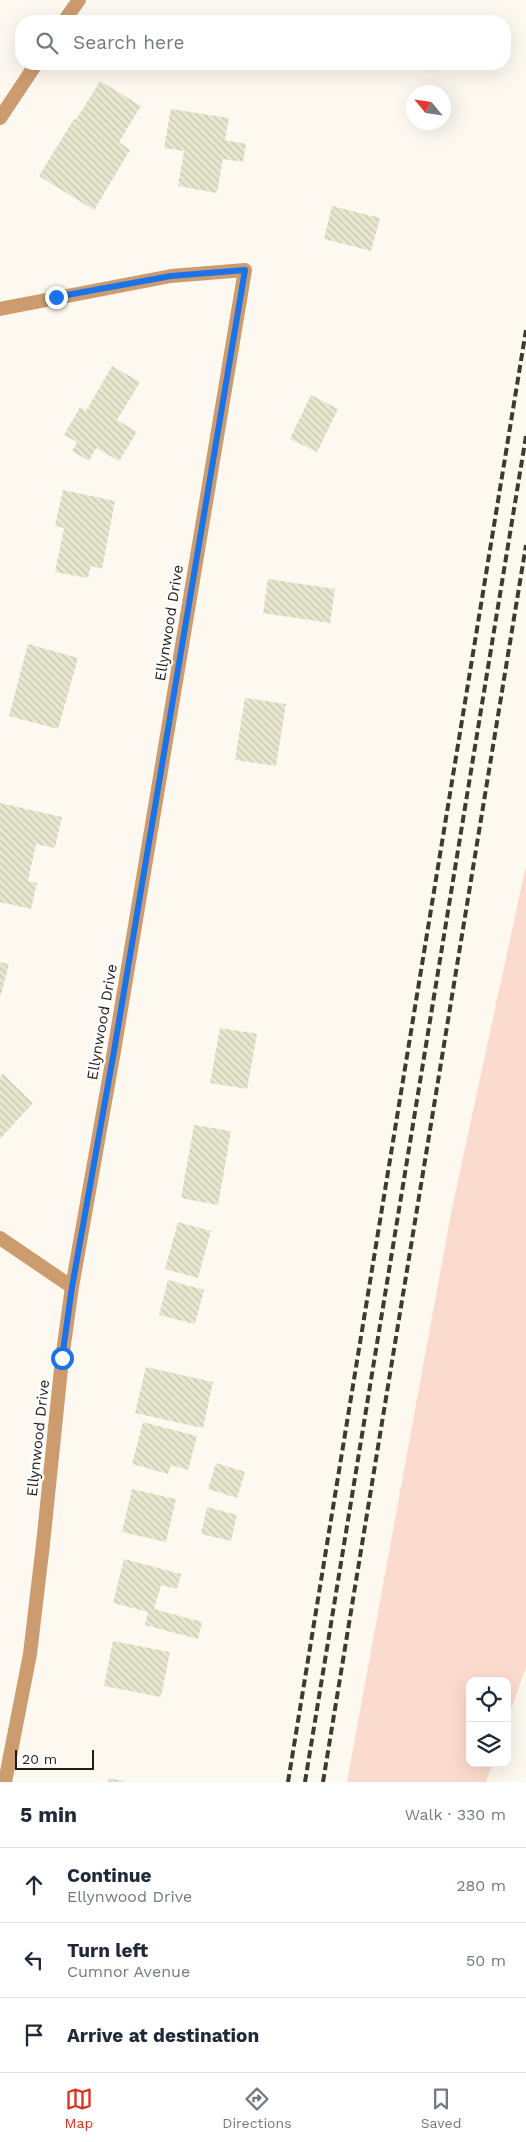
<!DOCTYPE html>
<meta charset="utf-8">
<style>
:root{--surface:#fff;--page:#f2f2f3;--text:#1f2937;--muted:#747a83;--line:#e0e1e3;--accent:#d93025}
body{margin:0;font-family:"Work Sans",sans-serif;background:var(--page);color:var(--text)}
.controls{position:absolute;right:15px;bottom:15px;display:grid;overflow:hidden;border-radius:10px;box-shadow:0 5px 20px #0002}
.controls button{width:45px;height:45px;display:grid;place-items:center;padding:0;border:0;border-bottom:1px solid var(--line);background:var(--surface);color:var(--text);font:25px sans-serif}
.compass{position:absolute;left:406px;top:85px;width:45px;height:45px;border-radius:50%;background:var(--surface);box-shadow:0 5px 20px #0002;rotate:299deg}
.scale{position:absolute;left:15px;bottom:12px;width:79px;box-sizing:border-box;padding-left:5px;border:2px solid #211d15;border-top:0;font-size:14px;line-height:18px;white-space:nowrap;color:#211d15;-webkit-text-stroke:4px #fff;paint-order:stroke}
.stop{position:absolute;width:15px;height:15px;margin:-11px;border:4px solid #1a73e8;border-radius:50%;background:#fff}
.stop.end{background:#1a73e8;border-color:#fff;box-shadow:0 1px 5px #0008}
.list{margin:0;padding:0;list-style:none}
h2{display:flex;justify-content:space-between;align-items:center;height:65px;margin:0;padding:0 20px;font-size:21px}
h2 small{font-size:16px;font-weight:400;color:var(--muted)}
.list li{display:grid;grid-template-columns:32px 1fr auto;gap:15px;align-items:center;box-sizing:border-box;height:75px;padding:0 20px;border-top:1px solid var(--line)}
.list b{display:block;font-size:19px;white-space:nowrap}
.list p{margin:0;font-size:16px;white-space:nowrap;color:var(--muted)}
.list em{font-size:16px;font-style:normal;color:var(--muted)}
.icon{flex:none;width:28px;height:28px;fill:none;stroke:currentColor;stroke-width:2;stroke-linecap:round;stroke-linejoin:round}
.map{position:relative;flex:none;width:526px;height:1782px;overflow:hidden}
.search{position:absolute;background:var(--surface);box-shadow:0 5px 20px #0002;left:15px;right:15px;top:15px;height:55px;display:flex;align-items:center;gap:12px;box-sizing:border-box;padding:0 18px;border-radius:20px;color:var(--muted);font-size:19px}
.sheet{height:290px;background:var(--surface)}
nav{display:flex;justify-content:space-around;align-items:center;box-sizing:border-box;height:70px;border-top:1px solid var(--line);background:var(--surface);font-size:14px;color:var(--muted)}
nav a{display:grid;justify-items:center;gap:2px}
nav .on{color:var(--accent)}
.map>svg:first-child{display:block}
.green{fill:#fbdbce}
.building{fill:url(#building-back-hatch)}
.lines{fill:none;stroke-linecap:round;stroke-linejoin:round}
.minor{stroke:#cc9c6f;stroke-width:14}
.rail{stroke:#3e3a32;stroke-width:4;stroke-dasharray:8 4;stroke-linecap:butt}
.route{stroke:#1a73e8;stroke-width:6}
.labels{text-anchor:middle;stroke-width:4.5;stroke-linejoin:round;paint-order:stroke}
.street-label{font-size:15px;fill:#211d15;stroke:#fff}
</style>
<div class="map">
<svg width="526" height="1782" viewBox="0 0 526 1782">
<defs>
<pattern id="building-back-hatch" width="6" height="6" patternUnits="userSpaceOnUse" patternTransform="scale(1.25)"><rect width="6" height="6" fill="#e7e6ce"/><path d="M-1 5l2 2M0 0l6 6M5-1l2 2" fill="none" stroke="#c6c5b0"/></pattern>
</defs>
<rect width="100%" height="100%" fill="#fef9f0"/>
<path class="green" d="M 526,865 L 526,1667 L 507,1722 L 507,1681 L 470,1681 L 470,1763 L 493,1763 L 486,1782 L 347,1782 L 451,1213 Z"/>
<path class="building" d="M 100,81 L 141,106 L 119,142 L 130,150 L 94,210 L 39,176 L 74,119 L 76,120 Z
M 171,109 L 229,118 L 225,140 L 246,144 L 243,162 L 223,159 L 217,193 L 178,186 L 184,151 L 164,148 Z
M 332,206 L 380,218 L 371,251 L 324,239 Z
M 112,366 L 140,382 L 117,420 L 137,432 L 119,461 L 96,448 L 89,461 L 72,451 L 77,442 L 64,435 L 80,407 L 86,411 Z
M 311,395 L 338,409 L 317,452 L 290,439 Z
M 63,490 L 115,501 L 102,569 L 91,566 L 88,578 L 55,572 L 64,528 L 55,526 Z
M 268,579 L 335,589 L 330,623 L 263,613 Z
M 28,644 L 78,658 L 58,729 L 9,716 Z
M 245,698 L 286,704 L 276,766 L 235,760 Z
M 0,803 L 62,817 L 55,848 L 36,844 L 28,881 L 37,883 L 31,909 L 0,902 Z
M 0,962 L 9,964 L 1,995 L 0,995 Z
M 220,1028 L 257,1034 L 247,1089 L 210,1083 Z
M 3,1074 L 33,1103 L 0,1139 L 0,1077 Z
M 194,1125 L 231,1131 L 218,1205 L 181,1198 Z
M 178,1222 L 211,1231 L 198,1278 L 165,1269 Z
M 168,1280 L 204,1290 L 195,1324 L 159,1315 Z
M 146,1367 L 213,1382 L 203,1428 L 135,1413 Z
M 143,1422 L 197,1436 L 188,1470 L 171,1465 L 168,1474 L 132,1464 Z
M 216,1463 L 245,1472 L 237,1498 L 208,1489 Z
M 132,1489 L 176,1499 L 166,1542 L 122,1532 Z
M 207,1507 L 237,1515 L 231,1541 L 201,1534 Z
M 124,1559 L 181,1574 L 177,1589 L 161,1585 L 154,1609 L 202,1622 L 198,1639 L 145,1625 L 148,1612 L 113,1603 Z
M 113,1641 L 170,1652 L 161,1697 L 104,1686 Z
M 109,1778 L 124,1781 L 124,1782 L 108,1782 Z"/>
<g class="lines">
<path class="minor" d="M 64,21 L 79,0
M 0,118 L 36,64
M 0,309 L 171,276 L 245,270 L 114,1051 L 72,1287 L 62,1359 L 43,1544 L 30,1654 L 5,1782
M 0,1238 L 72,1287"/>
<path class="rail" d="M 288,1782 L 526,330
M 305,1782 L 526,436
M 323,1782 L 526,545"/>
</g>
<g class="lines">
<path class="route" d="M 56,297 L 171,276 L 245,270 L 114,1051 L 72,1287 L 62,1358"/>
</g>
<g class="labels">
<g class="street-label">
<text transform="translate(169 623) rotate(-81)" y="5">Ellynwood Drive</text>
<text transform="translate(102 1022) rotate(-80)" y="5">Ellynwood Drive</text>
<text transform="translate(38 1438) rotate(-84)" y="5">Ellynwood Drive</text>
</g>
</g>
</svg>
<div class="controls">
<button><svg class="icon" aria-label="locate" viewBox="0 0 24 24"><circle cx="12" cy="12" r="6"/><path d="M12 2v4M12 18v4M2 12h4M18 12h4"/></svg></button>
<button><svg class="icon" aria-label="layers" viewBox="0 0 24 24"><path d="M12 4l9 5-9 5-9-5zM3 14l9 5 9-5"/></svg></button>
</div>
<svg class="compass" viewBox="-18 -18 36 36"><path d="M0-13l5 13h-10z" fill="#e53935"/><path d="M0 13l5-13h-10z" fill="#747a83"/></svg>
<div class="scale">20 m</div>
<div class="stop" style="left:62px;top:1358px"></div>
<div class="stop end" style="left:56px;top:297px"></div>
<div class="search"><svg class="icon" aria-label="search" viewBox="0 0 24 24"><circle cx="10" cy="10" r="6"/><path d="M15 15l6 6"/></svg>Search here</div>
</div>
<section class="sheet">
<h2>5 min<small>Walk · 330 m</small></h2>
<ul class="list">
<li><svg class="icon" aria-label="ahead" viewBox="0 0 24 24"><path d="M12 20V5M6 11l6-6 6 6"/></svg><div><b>Continue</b><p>Ellynwood Drive</p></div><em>280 m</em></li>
<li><svg class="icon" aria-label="left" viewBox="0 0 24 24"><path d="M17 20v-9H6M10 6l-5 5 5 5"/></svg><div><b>Turn left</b><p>Cumnor Avenue</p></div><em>50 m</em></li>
<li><svg class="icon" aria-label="arrive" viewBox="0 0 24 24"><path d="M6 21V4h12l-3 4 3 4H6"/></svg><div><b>Arrive at destination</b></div></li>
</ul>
</section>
<nav>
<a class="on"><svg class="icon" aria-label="map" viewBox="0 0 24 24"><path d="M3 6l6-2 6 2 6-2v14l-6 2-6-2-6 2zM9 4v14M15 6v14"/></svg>Map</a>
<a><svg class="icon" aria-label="directions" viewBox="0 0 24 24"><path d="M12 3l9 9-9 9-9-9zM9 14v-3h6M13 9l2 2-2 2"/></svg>Directions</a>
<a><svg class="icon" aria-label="saved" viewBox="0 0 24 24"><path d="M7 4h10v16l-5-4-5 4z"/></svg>Saved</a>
</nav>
